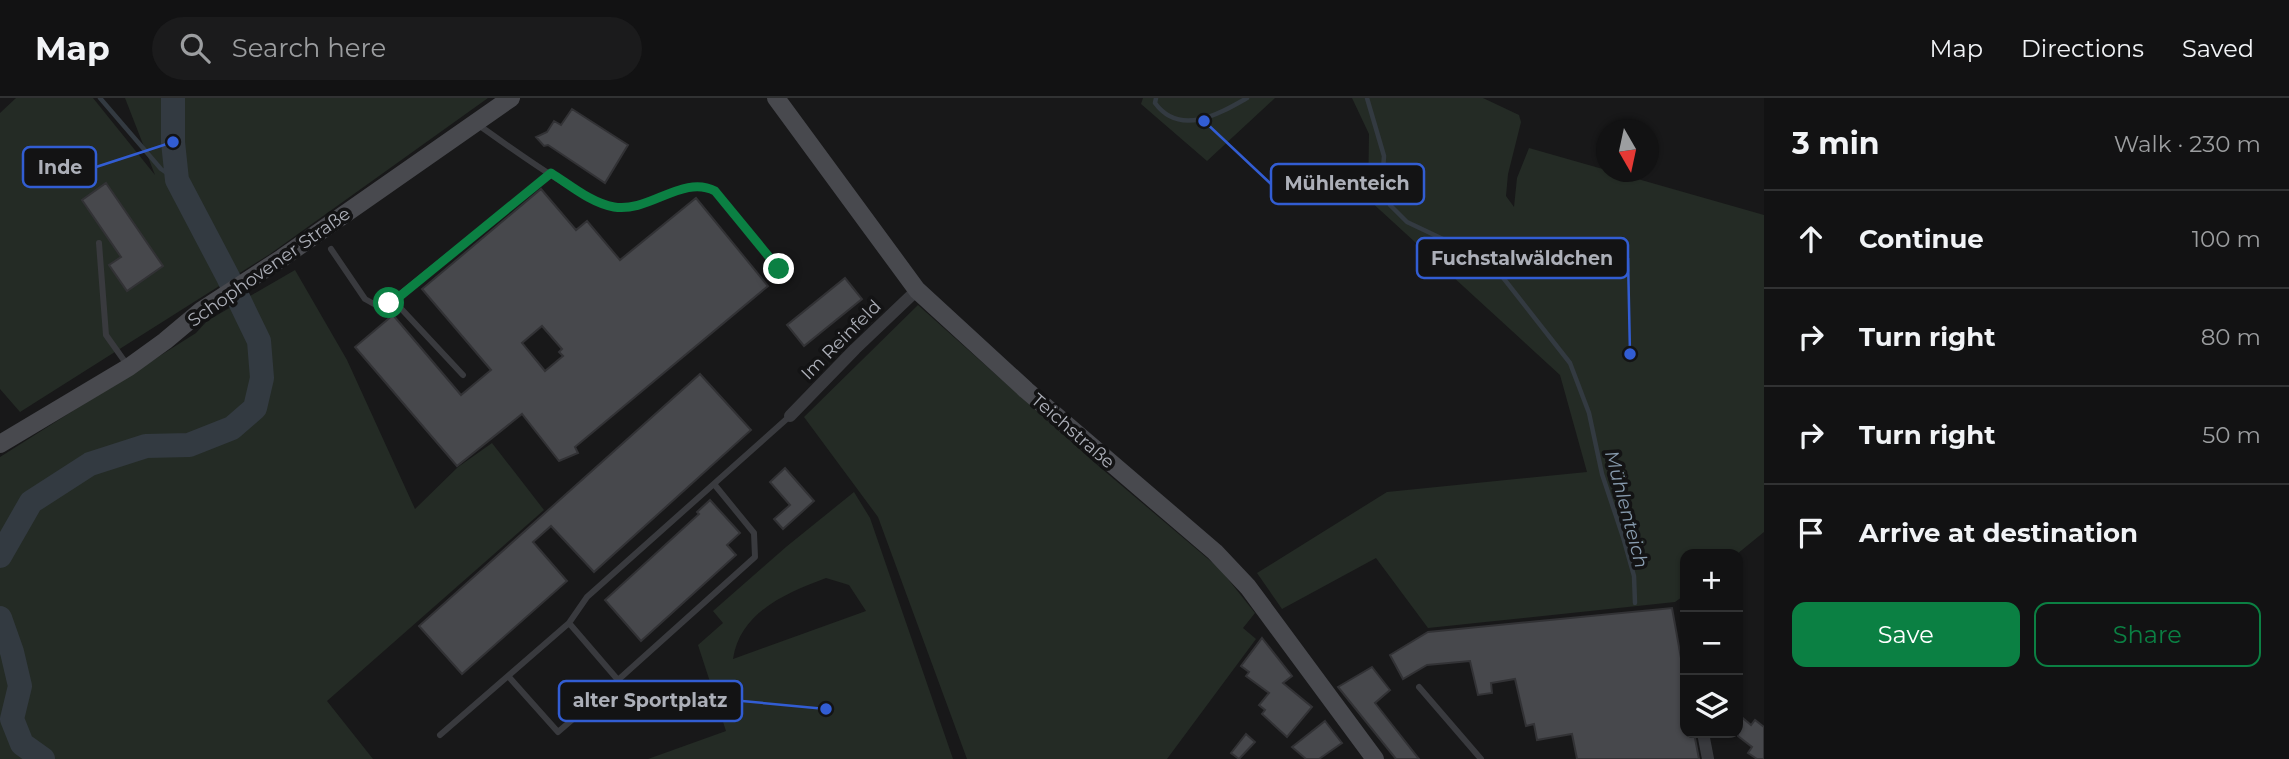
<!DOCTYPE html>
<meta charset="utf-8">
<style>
:root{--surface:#121213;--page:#1b1b1c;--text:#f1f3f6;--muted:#9c9ea0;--line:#313233;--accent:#0b8043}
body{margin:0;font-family:Montserrat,sans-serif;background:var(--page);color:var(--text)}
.controls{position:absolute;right:21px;bottom:21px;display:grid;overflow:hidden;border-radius:14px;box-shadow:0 2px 5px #0004}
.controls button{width:63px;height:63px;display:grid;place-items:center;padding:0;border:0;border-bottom:2px solid var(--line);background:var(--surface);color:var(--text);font:35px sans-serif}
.compass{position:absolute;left:1596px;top:21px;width:63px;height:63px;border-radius:50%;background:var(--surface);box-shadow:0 2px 5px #0004;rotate:171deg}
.stop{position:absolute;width:21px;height:21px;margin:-16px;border:5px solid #0b8043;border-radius:50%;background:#fff}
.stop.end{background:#0b8043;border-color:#fff;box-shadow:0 2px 7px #0008}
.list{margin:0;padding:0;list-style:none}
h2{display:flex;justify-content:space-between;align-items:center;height:91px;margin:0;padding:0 28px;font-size:30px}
h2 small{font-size:23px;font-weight:400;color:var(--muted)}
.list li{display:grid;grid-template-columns:46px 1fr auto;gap:21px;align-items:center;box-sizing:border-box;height:98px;padding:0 28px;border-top:2px solid var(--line)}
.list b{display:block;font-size:26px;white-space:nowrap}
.list em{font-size:23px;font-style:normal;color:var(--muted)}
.actions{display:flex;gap:14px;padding:21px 28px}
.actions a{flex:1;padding:16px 0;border:2px solid var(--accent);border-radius:14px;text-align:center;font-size:24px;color:var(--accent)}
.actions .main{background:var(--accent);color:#fff}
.icon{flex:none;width:38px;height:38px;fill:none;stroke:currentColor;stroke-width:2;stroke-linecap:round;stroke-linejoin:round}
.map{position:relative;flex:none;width:1764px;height:661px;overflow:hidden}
header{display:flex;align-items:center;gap:42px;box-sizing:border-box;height:98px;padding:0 35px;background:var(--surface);border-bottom:2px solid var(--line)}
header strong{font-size:33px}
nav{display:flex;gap:38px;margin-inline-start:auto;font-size:24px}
.search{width:490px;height:63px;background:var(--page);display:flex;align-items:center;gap:18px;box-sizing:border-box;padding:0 24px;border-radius:38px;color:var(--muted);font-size:26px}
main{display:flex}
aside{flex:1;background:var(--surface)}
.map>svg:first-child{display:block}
.green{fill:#242b25;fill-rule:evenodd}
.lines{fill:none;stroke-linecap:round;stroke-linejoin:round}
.stream{stroke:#333a41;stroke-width:4.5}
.river{stroke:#333a41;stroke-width:24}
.building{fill:#47484c;stroke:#323235;stroke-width:2;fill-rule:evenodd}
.lane{stroke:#393a3e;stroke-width:6}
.street{stroke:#393a3e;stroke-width:12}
.secondary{stroke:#48494e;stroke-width:18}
.route{stroke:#0b8043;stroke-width:9}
.labels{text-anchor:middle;stroke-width:7;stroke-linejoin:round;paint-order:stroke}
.street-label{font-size:18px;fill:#acafb8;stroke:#131314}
.water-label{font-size:19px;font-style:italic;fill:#879bae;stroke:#131314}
.leader{fill:none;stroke:#325dd3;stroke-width:2.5}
.callout-dot{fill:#325dd3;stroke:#131314;stroke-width:2.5}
.callout{fill:#131314;stroke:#325dd3;stroke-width:2.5}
.callout-label{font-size:19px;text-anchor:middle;font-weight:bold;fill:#acafb8}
</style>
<header>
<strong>Map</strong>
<div class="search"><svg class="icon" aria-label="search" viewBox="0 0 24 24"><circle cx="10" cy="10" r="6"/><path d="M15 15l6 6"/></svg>Search here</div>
<nav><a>Map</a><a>Directions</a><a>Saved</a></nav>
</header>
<main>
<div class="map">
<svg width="1764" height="661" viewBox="0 0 1764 661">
<rect width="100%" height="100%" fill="#181819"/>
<path class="green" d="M 16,0 L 93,0 L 155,77 L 125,0 L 488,0 L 270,156 L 20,314 L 0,291 L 0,15 Z
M 1143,0 L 1275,0 L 1207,63 L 1141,6 Z
M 1352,0 L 1483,0 L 1519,17 L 1521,24 L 1508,76 L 1506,98 L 1514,109 L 1517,80 L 1529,50 L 1764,117 L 1764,434 L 1737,456 L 1685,456 L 1685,497 L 1675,504 L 1428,530 L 1376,460 L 1282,511 L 1257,475 L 1387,394 L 1587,374 L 1560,277 L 1368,101 L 1369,36 Z
M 295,172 L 347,262 L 415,411 L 458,369 L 492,345 L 544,412 L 327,603 L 373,661 L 0,661 L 0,359 L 196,235 L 207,223 Z
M 918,207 L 1095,365 L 1220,471 L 1255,515 L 1243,530 L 1256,541 L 1167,661 L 967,661 L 878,419 L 804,319 Z
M 854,394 L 870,420 L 953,661 L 648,661 L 726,633 L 698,547 L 723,525 L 713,513 L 786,449 ZM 826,480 L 849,487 L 866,513 L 733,561 C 740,514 786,495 826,480 Z"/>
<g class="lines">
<path class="stream" d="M 100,0 L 161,71 L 177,82
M 1156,0 L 1155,5 C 1180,39 1219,16 1247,0
M 1367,0 L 1384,58 L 1382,86 L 1390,107 L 1407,124 L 1445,142 L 1467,147 L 1490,163 L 1570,265 L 1589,315 L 1602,376 L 1623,439 L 1634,478 L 1635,505"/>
<path class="river" d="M 0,458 L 31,404 L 90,366 L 146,348 L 189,347 L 232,330 L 255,310 L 262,280 L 259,243 L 228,179 L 177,82 L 173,44 L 173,0
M 0,520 L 12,554 L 20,588 L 12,621 L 22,646 L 43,661"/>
</g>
<path class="building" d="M 572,11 L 628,47 L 605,85 L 548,47 L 544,48 L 536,39 L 547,34 L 554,23 L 561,27 Z
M 106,85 L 163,168 L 127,193 L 109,167 L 121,159 L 82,102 Z
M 541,91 L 576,132 L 587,123 L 620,162 L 696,100 L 768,188 L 575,349 L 578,355 L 559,363 L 522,316 L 457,368 L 355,249 L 393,217 L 461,297 L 491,272 L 422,191 ZM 542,228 L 562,251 L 559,254 L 563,258 L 545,273 L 522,245 Z
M 845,180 L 862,201 L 804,248 L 787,227 Z
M 700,276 L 751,332 L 594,474 L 551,428 L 533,444 L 567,483 L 462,576 L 419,528 Z
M 785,370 L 814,403 L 783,431 L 774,421 L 790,407 L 770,384 Z
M 710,402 L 740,435 L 727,447 L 736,457 L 641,543 L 605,502 L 699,416 L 697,414 Z
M 1672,510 L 1685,582 L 1685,635 L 1694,635 L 1699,661 L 1577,661 L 1572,636 L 1537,642 L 1534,626 L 1526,628 L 1515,581 L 1491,585 L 1492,595 L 1478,597 L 1470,563 L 1427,567 L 1403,581 L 1390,557 L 1428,534 Z
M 1262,540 L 1292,578 L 1283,585 L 1312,609 L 1287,639 L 1262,616 L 1265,612 L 1259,607 L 1269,595 L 1246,578 L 1249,574 L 1241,568 Z
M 1372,569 L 1390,592 L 1375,605 L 1419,661 L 1396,661 L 1338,589 Z
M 1738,616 L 1751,627 L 1755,622 L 1764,629 L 1764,661 L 1757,661 L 1748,655 L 1752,649 L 1738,638 Z
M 1325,623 L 1342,645 L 1319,661 L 1306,661 L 1292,649 Z
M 1246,636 L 1255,644 L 1239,661 L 1231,655 Z"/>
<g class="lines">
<path class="lane" d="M 477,26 C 504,45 588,107 616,109 C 649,112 685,77 715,93 L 779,171
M 99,145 L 106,237 L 128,268
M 331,151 L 365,201 L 374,206 L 389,205 L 551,75
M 394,203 L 463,277
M 509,579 L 558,634 L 618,582 L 569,525
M 618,582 L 755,459 L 754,435 L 714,386
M 1419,589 L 1481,661
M 440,637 L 569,525 L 587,499 L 790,318"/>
<path class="street" d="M 790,318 L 855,251 L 917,192
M 1703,635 L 1708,661"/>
<path class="secondary" d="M 776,0 L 917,192 L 1026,292 L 1215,454 L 1248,489 L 1375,661
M 0,346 L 129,269 L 165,243 L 202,212 L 282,160 L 511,0"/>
</g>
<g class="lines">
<path class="route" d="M 389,205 L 394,203 L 551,75 C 570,87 591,105 614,109 C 649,115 683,76 715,93 L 779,171"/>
</g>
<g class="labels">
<g class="street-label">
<text transform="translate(269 169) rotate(-35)" y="6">Schophovener Straße</text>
<text transform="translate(841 242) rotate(-45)" y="6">Im Reinfeld</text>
<text transform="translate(1073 333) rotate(41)" y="6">Teichstraße</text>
</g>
<g class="water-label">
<text transform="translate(1627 411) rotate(75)" y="7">Mühlenteich</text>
</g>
</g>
<path class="leader" d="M173 44L96 69M1204 23L1271 86M1630 256L1628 160M826 611L742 603"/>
<g class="callout-dot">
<circle cx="173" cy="44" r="7"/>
<circle cx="1204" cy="23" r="7"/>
<circle cx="1630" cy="256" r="7"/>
<circle cx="826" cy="611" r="7"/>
</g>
<g class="callout">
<rect x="23" y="49" width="73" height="40" rx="7"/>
<rect x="1271" y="66" width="153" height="40" rx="7"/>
<rect x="1417" y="140" width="211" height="40" rx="7"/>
<rect x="559" y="583" width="183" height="40" rx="7"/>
</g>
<g class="callout-label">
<text x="60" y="76">Inde</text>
<text x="1347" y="92">Mühlenteich</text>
<text x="1522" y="167">Fuchstalwäldchen</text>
<text x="650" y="609">alter Sportplatz</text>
</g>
</svg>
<div class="controls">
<button>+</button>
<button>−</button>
<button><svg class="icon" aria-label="layers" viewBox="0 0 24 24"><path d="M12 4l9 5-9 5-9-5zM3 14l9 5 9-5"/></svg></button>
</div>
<svg class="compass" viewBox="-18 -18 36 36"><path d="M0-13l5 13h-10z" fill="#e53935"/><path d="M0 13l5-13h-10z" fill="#9c9ea0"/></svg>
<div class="stop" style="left:389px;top:205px"></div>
<div class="stop end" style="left:779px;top:171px"></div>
</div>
<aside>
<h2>3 min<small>Walk · 230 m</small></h2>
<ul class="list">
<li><svg class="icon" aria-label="ahead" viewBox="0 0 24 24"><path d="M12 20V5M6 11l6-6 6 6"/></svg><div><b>Continue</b></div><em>100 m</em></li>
<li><svg class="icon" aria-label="right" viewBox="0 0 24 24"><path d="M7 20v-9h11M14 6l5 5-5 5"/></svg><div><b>Turn right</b></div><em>80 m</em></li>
<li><svg class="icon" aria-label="right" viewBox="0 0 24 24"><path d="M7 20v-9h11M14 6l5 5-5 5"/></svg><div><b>Turn right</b></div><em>50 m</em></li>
<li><svg class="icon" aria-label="arrive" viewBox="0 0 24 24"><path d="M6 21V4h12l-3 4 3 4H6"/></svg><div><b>Arrive at destination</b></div></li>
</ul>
<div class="actions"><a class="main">Save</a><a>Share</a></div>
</aside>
</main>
